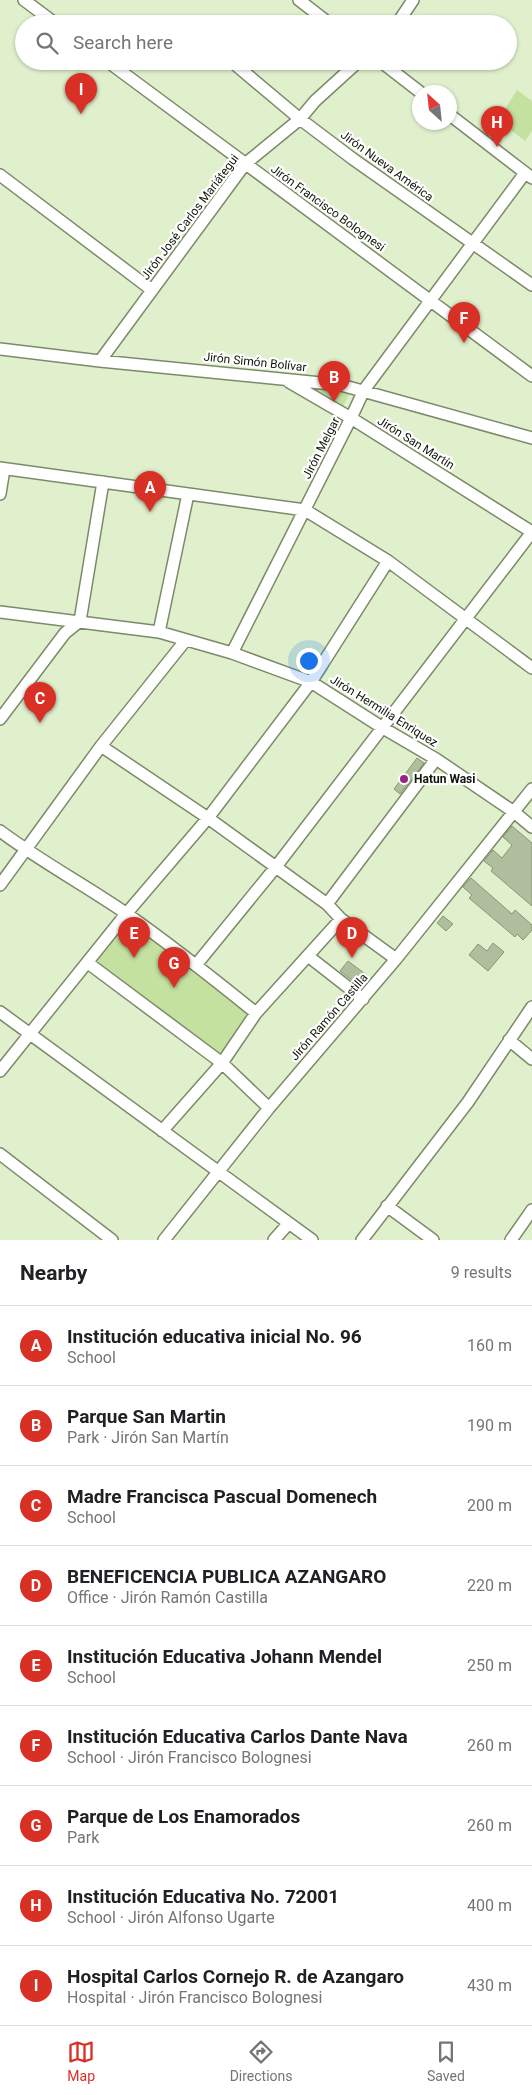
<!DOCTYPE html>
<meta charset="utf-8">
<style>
:root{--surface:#fff;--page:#f2f2f2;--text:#202124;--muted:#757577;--line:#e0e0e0;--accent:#d93025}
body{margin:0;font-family:Roboto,sans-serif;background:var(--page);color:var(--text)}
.compass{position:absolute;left:412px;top:85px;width:45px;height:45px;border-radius:50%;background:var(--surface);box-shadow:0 1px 4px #0004;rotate:333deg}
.you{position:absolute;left:308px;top:660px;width:18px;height:18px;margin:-12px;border:4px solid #fff;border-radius:50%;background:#1a73e8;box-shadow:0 0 0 8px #1a73e833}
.badge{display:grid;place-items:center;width:32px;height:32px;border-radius:50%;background:var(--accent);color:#fff;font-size:16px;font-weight:700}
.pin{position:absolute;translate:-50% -41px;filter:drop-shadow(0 1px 2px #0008)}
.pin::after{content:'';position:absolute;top:26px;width:18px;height:15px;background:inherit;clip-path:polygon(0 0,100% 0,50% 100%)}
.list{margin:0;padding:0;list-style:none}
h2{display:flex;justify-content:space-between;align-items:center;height:65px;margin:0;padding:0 20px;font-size:21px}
h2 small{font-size:16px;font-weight:400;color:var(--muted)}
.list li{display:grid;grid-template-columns:32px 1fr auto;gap:15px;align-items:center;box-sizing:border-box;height:80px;padding:0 20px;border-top:1px solid var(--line)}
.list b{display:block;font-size:19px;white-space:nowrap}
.list p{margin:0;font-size:16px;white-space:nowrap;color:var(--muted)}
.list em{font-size:16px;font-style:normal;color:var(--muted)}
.icon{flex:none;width:28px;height:28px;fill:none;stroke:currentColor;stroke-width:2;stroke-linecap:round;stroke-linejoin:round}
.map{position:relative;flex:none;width:532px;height:1240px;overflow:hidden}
.search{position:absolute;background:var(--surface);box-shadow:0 1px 4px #0004;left:15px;right:15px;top:15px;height:55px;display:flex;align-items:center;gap:12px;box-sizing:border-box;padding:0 18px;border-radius:28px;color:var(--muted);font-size:19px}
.sheet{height:785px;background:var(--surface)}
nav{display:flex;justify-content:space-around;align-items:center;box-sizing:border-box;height:70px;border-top:1px solid var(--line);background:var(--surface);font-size:14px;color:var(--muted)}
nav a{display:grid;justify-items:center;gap:2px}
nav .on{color:var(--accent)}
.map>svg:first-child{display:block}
.green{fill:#c4e1a0}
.building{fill:#afbf9d;stroke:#879676}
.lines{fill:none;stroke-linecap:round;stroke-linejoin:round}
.minor-casing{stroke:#7c8a6a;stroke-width:14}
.minor{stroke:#fff;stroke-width:11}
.poi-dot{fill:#982480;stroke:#fff;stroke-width:2}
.labels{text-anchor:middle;stroke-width:4.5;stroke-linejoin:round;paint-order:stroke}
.street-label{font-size:12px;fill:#101609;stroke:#fff}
.poi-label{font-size:12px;font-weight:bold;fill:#101609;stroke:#fff;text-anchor:start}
</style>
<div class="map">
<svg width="532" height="1240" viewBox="0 0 532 1240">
<rect width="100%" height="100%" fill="#e0f0cd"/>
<path class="green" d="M 517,90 L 532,101 L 532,131 L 525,141 L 498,120 Z
M 291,382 L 351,390 L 340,413 Z
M 126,914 L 256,1013 L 220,1061 L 91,963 Z"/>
<path class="building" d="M 417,758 L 424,763 L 400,794 L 394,789 Z
M 512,826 L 532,843 L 532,906 L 491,871 L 493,868 L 484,861 L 493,850 L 502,858 L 512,845 L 503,837 Z
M 471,878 L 512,914 L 515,910 L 532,925 L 532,930 L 523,940 L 517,934 L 515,937 L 469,898 L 472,895 L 463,887 Z
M 443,916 L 453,924 L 446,931 L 437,923 Z
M 493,943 L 504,952 L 488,971 L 469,955 L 478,944 L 487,951 Z
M 348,961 L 368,976 L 360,986 L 340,971 Z"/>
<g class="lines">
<defs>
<path id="minor" d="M 24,0 L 56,24
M 299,0 L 330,24
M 397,24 L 413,0
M 107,61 L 532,376
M 231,61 L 300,119 L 353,159 L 532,285
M 380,61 L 420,92
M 450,115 L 532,178
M 0,175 L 152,290
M 0,349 L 100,361 L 341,385 L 532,438
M 100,361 L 245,164 L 300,119 L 315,101 L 359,61
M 289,382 L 351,418 L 532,532
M 0,468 L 305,510 L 388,561 L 532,668
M 0,494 L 4,469
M 0,612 L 159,632 L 232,653 L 311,682 L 383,728 L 436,759 L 514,812 L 532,827
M 159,632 L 188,494
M 232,653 L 351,418 L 364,390 L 525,173
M 0,719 L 65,633 L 80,621 L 103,482
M 101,746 L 208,818 L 327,904 L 341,919 L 396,959
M 0,831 C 40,861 85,885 127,914 C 171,945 214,979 256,1013
M 0,885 L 101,746 L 185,641
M 327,904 L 436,759
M 308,956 L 363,999
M 88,963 L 222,1063 L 269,1108
M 196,965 L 275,868 L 532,532
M 0,1012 L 312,1240
M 509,1040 L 532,1059
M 0,1071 L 126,914 L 208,818 L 311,682 L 388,561
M 162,1131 L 222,1063 L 256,1013 L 341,919
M 0,1154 L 112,1240
M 387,1206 L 433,1240
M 164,1240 L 269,1108 L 396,959 L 532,789
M 274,1240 L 289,1223
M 362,1240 L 468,1102 L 532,1007
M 511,1240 L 532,1210"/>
</defs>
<use href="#minor" class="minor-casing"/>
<use href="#minor" class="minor"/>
</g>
<circle class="poi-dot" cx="404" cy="779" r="5"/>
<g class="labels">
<g class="street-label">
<text transform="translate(387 166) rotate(36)" y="4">Jirón Nueva América</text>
<text transform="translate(328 208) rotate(36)" y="4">Jirón Francisco Bolognesi</text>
<text transform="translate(190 217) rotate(-53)" y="4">Jirón José Carlos Mariátegui</text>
<text transform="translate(255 362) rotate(6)" y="4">Jirón Simón Bolívar</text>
<text transform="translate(416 443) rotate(32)" y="4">Jirón San Martín</text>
<text transform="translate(321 448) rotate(-63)" y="4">Jirón Melgar</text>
<text transform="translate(384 711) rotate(32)" y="4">Jirón Hermilia Enriquez</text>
<text transform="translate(329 1017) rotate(-49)" y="4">Jirón Ramón Castilla</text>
</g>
<g class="poi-label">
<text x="414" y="783">Hatun Wasi</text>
</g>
</g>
</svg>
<svg class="compass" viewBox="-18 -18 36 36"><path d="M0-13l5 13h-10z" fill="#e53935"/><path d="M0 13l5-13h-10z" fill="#757577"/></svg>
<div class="you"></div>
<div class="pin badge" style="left:150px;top:512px">A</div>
<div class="pin badge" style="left:334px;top:402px">B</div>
<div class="pin badge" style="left:40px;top:723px">C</div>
<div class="pin badge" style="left:352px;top:958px">D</div>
<div class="pin badge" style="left:134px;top:958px">E</div>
<div class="pin badge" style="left:464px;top:343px">F</div>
<div class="pin badge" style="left:174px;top:988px">G</div>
<div class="pin badge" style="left:497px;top:147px">H</div>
<div class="pin badge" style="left:81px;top:114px">I</div>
<div class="search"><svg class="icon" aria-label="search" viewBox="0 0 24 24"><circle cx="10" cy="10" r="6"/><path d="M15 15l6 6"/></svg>Search here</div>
</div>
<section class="sheet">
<h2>Nearby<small>9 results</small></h2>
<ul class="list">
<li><span class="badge">A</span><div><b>Institución educativa inicial No. 96</b><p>School</p></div><em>160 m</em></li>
<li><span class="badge">B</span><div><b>Parque San Martin</b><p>Park · Jirón San Martín</p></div><em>190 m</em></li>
<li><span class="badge">C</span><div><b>Madre Francisca Pascual Domenech</b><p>School</p></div><em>200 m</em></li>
<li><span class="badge">D</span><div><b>BENEFICENCIA PUBLICA AZANGARO</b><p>Office · Jirón Ramón Castilla</p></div><em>220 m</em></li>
<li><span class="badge">E</span><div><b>Institución Educativa Johann Mendel</b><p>School</p></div><em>250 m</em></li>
<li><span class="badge">F</span><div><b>Institución Educativa Carlos Dante Nava</b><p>School · Jirón Francisco Bolognesi</p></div><em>260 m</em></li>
<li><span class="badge">G</span><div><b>Parque de Los Enamorados</b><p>Park</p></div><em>260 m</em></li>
<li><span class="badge">H</span><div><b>Institución Educativa No. 72001</b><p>School · Jirón Alfonso Ugarte</p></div><em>400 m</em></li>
<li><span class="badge">I</span><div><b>Hospital Carlos Cornejo R. de Azangaro</b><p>Hospital · Jirón Francisco Bolognesi</p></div><em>430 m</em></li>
</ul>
</section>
<nav>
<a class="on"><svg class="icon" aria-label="map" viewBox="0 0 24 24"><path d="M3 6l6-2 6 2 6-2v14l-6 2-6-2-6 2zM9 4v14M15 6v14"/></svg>Map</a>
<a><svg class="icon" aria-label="directions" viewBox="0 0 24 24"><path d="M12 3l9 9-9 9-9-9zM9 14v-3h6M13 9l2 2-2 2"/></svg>Directions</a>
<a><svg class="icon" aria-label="saved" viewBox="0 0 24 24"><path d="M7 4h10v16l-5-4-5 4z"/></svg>Saved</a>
</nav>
